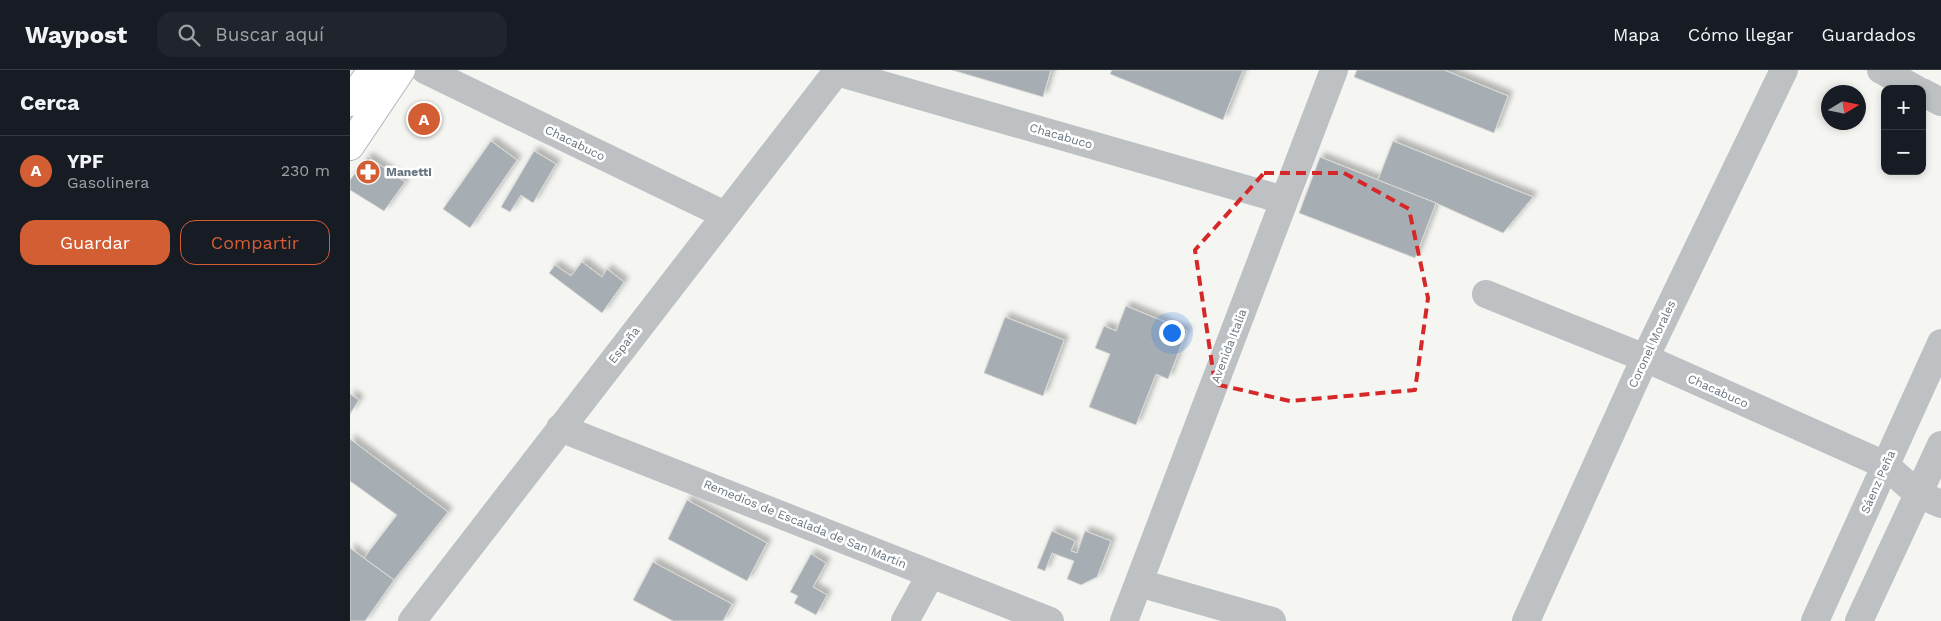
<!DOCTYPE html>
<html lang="es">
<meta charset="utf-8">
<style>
:root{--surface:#171b24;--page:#20242c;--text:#f1f3f6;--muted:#9ea1a6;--line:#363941;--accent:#d45e34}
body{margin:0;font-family:"Work Sans",sans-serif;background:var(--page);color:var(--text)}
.controls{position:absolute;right:15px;top:15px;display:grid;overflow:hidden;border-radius:10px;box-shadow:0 2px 8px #0003}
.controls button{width:45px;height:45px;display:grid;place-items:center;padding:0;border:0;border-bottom:1px solid var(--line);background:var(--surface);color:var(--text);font:25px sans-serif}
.compass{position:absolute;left:1471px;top:15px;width:45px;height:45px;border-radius:50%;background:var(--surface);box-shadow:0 2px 8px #0003;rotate:80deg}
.you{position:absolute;left:821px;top:262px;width:18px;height:18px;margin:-12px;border:4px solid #fff;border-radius:50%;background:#1a73e8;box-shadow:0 0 0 8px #1a73e833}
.badge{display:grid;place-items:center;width:32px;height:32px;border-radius:50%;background:var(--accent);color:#fff;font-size:16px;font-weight:700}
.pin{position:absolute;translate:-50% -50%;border:2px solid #fff;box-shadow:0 1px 5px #0006}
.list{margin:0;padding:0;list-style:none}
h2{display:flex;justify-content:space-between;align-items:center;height:65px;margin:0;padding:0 20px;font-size:21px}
h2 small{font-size:16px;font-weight:400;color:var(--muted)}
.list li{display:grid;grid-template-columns:32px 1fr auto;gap:15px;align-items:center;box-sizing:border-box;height:70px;padding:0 20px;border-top:1px solid var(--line)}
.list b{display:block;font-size:19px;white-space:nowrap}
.list p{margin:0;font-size:16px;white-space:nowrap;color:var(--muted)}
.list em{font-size:16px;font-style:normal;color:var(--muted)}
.actions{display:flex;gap:10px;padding:15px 20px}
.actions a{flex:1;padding:11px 0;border:1px solid var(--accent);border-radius:15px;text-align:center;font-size:18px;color:var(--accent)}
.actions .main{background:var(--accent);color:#fff}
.icon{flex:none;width:28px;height:28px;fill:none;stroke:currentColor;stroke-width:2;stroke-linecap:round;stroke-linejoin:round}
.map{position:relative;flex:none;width:1591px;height:551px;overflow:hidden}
header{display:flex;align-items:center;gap:30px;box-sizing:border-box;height:70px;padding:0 25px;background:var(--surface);border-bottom:1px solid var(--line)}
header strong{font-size:24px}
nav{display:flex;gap:28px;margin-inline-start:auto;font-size:18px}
.search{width:350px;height:45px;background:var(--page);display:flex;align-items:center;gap:12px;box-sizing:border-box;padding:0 18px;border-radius:15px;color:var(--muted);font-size:19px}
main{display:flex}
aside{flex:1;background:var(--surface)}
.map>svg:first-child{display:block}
.building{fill:#a7aeb3;stroke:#d7d7d5;filter:url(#shadow)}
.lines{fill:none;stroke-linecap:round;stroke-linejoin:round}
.major-casing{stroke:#b0b5b8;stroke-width:30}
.minor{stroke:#bdc1c4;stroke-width:28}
.major{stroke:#fff;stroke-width:28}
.marked{fill:none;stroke:#d62828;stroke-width:4;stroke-dasharray:10 6;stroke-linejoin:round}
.labels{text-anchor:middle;stroke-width:5;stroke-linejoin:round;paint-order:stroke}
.street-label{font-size:12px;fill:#677581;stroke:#fff}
.poi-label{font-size:12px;font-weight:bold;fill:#677581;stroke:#fff;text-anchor:start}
</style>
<header>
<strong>Waypost</strong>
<div class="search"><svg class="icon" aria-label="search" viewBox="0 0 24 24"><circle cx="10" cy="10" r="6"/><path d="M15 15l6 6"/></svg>Buscar aquí</div>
<nav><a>Mapa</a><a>Cómo llegar</a><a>Guardados</a></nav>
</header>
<main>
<aside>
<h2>Cerca<small></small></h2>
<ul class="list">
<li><span class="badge">A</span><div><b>YPF</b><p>Gasolinera</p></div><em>230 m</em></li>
</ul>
<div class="actions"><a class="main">Guardar</a><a>Compartir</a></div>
</aside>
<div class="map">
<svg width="1591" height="551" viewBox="0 0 1591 551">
<defs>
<filter id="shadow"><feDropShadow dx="4.5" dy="-4.5" stdDeviation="2.5" flood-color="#0004"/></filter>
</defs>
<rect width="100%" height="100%" fill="#f5f5f2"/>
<path class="building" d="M 602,0 L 701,0 L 693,27 Z
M 762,0 L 893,0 L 873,50 L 760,4 Z
M 1007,0 L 1094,0 L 1158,26 L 1144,63 L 1004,7 Z
M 141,71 L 167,90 L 120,158 L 93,139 Z
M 1043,71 L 1183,127 L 1153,163 L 1086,133 L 1028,110 Z
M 184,81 L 206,94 L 183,133 L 171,125 L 160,142 L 151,137 Z
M 18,87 L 55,112 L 34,141 L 0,120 L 0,110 Z
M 970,87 L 1086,133 L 1065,188 L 949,143 Z
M 232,192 L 252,207 L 257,199 L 274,212 L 252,243 L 199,203 L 205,195 L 221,206 Z
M 776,236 L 837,261 L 818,309 L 806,304 L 786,355 L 739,337 L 760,284 L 745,278 L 754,256 L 766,261 Z
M 655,247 L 714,270 L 693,326 L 634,303 Z
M 0,324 L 9,330 L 0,344 Z
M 0,369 L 98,442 L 44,510 L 14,488 L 47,445 L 0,411 Z
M 337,430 L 417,473 L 397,511 L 318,469 Z
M 702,461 L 725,471 L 721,481 L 727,483 L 735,461 L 761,471 L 747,507 L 731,515 L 717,509 L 724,491 L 702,483 L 695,501 L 687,498 Z
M 0,478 L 44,510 L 15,551 L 0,551 Z
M 461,484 L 476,493 L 463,517 L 477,525 L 466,545 L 444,533 L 448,526 L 440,522 Z
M 303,492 L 382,534 L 373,551 L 323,551 L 283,530 Z"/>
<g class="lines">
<defs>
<path id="major" d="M 0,32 L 22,0
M 0,76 L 51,0"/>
</defs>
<use href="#major" class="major-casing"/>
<path class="minor" d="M 75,0 L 375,145
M 1531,0 L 1566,19
M 487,2 L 934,130
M 1572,22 L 1591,32
M 1136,224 L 1295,288 L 1535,395 L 1568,424 L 1591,434
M 210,358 L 700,551
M 789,513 L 922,551
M 62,551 L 488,0
M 555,551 L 581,504
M 774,551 L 984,0
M 1176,551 L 1295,288 L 1434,0
M 1465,551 L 1591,273
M 1509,551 L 1591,375"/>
<use href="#major" class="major"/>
</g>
<path class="marked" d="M 914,103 L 994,103 L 1059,139 L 1078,228 L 1065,320 L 940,331 L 865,314 L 845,180 Z"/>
<defs>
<symbol id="pharmacy-disc" viewBox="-11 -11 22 22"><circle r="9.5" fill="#d45e34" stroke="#fff"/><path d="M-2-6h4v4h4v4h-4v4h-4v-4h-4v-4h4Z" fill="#fff"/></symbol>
</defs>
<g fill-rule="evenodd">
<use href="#pharmacy-disc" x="4" y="88" width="28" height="28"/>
</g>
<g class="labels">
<g class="street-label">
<text transform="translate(711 66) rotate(16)" y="4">Chacabuco</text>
<text transform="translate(225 73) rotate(26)" y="4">Chacabuco</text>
<text transform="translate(1302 274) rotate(-65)" y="4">Coronel Morales</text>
<text transform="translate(274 275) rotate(-52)" y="4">España</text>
<text transform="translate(879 276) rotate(-69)" y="4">Avenida Italia</text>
<text transform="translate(1368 321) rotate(24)" y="4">Chacabuco</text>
<text transform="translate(1528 412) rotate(-66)" y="4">Sáenz Peña</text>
<text transform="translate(455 454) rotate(22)" y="4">Remedios de Escalada de San Martín</text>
</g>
<g class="poi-label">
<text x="36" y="106">Manetti</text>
</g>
</g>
</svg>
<div class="controls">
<button>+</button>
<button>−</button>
</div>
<svg class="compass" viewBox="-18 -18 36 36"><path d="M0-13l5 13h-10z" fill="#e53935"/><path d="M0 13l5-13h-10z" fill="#9ea1a6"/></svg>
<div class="you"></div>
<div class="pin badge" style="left:74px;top:49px">A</div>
</div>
</main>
